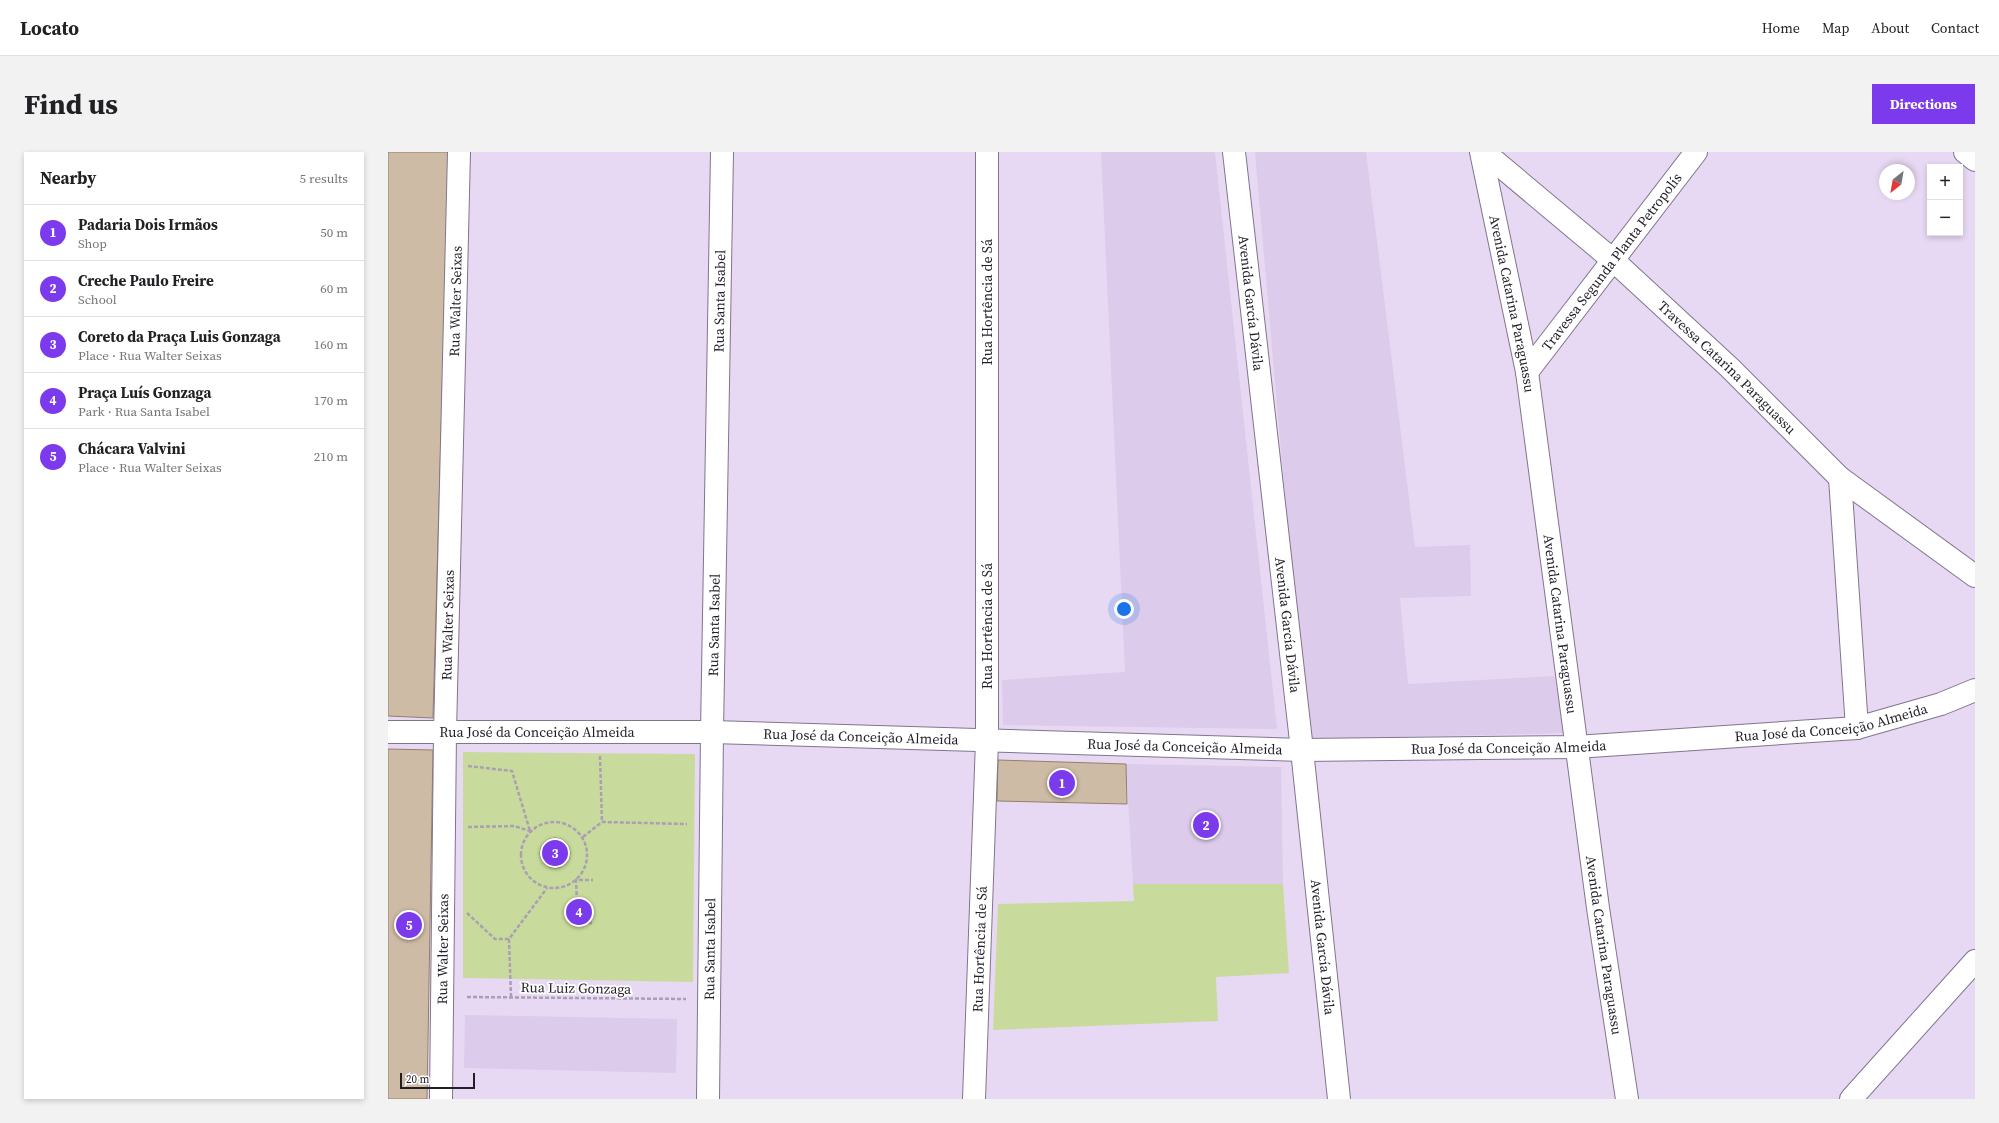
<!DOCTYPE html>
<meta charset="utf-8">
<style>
:root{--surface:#fff;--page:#f2f2f2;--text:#202124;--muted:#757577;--line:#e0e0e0;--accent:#7c3aed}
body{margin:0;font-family:"Source Serif 4",serif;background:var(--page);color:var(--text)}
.controls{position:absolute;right:12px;top:12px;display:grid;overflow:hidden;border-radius:0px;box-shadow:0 2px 6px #0003}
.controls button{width:36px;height:36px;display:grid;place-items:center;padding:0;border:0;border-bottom:1px solid var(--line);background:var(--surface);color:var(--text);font:20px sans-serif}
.compass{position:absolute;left:1491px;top:12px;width:36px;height:36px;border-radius:50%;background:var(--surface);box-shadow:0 2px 6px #0003;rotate:211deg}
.scale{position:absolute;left:12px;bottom:10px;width:75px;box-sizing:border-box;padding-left:4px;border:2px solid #221d26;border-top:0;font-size:11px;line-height:14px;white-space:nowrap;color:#221d26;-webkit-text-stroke:3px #fff;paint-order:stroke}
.you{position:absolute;left:736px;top:457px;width:14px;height:14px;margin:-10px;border:3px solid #fff;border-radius:50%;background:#1a73e8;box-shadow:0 0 0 6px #1a73e833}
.badge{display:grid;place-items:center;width:26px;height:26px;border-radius:50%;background:var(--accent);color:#fff;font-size:13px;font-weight:700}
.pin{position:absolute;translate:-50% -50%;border:2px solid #fff;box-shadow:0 1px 4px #0006}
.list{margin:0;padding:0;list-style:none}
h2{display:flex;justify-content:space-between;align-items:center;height:52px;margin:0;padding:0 16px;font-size:17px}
h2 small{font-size:13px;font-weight:400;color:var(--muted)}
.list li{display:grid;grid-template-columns:26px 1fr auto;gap:12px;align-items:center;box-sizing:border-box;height:56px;padding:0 16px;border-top:1px solid var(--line)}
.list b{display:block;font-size:15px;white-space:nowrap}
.list p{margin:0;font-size:13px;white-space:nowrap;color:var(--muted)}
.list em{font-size:13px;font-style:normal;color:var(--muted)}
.map{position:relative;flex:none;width:1587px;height:947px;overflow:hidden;border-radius:0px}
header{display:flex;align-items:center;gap:24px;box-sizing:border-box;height:56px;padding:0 20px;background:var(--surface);border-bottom:1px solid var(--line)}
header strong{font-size:19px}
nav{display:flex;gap:22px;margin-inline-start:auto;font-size:14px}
.intro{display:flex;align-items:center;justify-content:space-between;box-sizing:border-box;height:96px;padding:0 24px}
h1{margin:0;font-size:28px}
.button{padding:10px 18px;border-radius:0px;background:var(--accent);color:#fff;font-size:14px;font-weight:700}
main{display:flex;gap:24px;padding:0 24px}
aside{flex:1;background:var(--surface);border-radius:0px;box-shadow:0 2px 6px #0003}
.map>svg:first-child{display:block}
.built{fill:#dccbeb}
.green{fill:#c9db9c}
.building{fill:#cebba5;stroke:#92806b}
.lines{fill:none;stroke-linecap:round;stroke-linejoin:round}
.minor-casing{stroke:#81758c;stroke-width:24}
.secondary-casing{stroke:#81758c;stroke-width:24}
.path{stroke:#aa9fb3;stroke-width:2.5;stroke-dasharray:4 2;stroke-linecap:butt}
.minor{stroke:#fff;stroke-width:22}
.secondary{stroke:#fff;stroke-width:22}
.labels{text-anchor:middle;stroke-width:3.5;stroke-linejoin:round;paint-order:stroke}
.street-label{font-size:14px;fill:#221d26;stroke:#fff}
</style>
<header>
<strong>Locato</strong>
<nav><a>Home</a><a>Map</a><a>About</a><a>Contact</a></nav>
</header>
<div class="intro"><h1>Find us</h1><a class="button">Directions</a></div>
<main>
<aside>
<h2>Nearby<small>5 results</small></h2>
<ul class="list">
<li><span class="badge">1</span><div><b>Padaria Dois Irmãos</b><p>Shop</p></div><em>50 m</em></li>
<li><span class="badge">2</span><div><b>Creche Paulo Freire</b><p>School</p></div><em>60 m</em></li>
<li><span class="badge">3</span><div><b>Coreto da Praça Luis Gonzaga</b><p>Place · Rua Walter Seixas</p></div><em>160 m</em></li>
<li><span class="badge">4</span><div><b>Praça Luís Gonzaga</b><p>Park · Rua Santa Isabel</p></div><em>170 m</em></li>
<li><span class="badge">5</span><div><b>Chácara Valvini</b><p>Place · Rua Walter Seixas</p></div><em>210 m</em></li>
</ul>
</aside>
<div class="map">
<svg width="1587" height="947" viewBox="0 0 1587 947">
<rect width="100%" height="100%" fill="#e7d9f3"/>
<path class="built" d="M 713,0 L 827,0 L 889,577 L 615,573 L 614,528 L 737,520 Z
M 867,0 L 978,0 L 1027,395 L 1082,393 L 1083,444 L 1012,446 L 1020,532 L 1166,524 L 1178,581 L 918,587 Z
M 738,612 L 893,615 L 895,732 L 745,732 Z
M 77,863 L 289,867 L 288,921 L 76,916 Z"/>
<path class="green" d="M 75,600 L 307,602 L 305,830 L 75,826 Z
M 745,732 L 895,732 L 901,821 L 828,825 L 830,869 L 605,878 L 610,752 L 746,749 Z"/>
<path class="building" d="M 0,0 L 61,0 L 45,566 L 0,564 Z
M 0,597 L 45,598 L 39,947 L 0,947 Z
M 610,608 L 738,612 L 739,652 L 609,649 Z
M152 701a15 15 0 1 1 30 0a15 15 0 1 1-30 0Z"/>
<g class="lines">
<defs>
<g id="minor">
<path id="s1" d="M 1093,0 L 1139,220 L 1210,756 L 1239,947"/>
<path id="s2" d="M 1096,0 L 1226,109 L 1342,216 L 1452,326 L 1587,424"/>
<path d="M 1577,0 L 1587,8"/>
<path id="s3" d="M 1139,220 L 1308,0"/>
<path d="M 1452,326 L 1469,576"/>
<path id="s4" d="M 0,580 L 324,580 L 914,598 L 1188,595 L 1469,576 L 1553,552 L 1587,538"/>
<path id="s5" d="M 53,947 L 57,581 L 71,0"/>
<path id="s6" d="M 320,947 L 324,580 L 334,0"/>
<path id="s7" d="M 586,947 L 599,589 L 599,0"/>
<path d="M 1463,947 L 1587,809"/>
</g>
<g id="secondary">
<path id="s8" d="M 846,0 L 914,598 L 951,947"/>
</g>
</defs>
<use href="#minor" class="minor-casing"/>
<use href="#secondary" class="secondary-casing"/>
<path class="path" d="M 212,604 L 214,670
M 80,614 L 124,619 L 142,679
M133 703a33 33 0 1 1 66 0a33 33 0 1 1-66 0Z
M 80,675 L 126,674 L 142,679
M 195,685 L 214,670 L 299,672
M 79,761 L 107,787 L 121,787
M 204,771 L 190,771 L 188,728 L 205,728
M 79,845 L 298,847
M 123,845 L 121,787 L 159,736"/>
<use href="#minor" class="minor"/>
<use href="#secondary" class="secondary"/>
</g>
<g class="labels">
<g class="street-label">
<text dy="5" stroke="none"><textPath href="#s3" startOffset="139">Travessa Segunda Planta Petropolís</textPath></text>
<text dy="5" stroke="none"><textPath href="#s5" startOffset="798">Rua Walter Seixas</textPath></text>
<text dy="5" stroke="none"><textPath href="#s6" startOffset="798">Rua Santa Isabel</textPath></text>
<text transform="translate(599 150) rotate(-90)" y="5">Rua Hortência de Sá</text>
<text dy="5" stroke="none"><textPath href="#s8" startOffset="152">Avenida García Dávila</textPath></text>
<text dy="5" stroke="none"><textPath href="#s1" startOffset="155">Avenida Catarina Paraguassu</textPath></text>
<text dy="5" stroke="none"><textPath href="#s2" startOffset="325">Travessa Catarina Paraguassu</textPath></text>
<text dy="5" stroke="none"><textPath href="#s1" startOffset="479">Avenida Catarina Paraguassu</textPath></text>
<text dy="5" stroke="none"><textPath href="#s5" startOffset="474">Rua Walter Seixas</textPath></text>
<text dy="5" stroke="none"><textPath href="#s6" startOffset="474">Rua Santa Isabel</textPath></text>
<text dy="5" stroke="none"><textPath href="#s8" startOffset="476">Avenida García Dávila</textPath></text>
<text transform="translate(599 474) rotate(-90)" y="5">Rua Hortência de Sá</text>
<text dy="5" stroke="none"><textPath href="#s4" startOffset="1445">Rua José da Conceição Almeida</textPath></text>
<text dy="5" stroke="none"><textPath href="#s4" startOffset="149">Rua José da Conceição Almeida</textPath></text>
<text dy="5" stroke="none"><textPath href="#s4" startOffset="473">Rua José da Conceição Almeida</textPath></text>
<text dy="5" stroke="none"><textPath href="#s4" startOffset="797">Rua José da Conceição Almeida</textPath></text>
<text dy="5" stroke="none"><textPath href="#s4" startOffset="1121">Rua José da Conceição Almeida</textPath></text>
<text dy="5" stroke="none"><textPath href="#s1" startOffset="803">Avenida Catarina Paraguassu</textPath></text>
<text dy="5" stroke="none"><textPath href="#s8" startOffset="800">Avenida García Dávila</textPath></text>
<text dy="5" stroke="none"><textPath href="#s5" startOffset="150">Rua Walter Seixas</textPath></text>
<text dy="5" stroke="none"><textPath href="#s6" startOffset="150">Rua Santa Isabel</textPath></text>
<text dy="5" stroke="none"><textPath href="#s7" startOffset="150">Rua Hortência de Sá</textPath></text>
<text transform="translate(188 836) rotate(1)" y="5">Rua Luiz Gonzaga</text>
</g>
</g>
</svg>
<div class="controls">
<button>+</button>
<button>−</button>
</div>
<svg class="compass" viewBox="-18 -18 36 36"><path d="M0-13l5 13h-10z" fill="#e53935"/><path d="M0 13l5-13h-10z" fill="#757577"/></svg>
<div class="scale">20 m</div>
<div class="you"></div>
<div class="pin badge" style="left:674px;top:631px">1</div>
<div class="pin badge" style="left:818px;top:673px">2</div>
<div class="pin badge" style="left:167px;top:701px">3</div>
<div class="pin badge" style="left:191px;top:760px">4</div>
<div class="pin badge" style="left:21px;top:773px">5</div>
</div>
</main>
